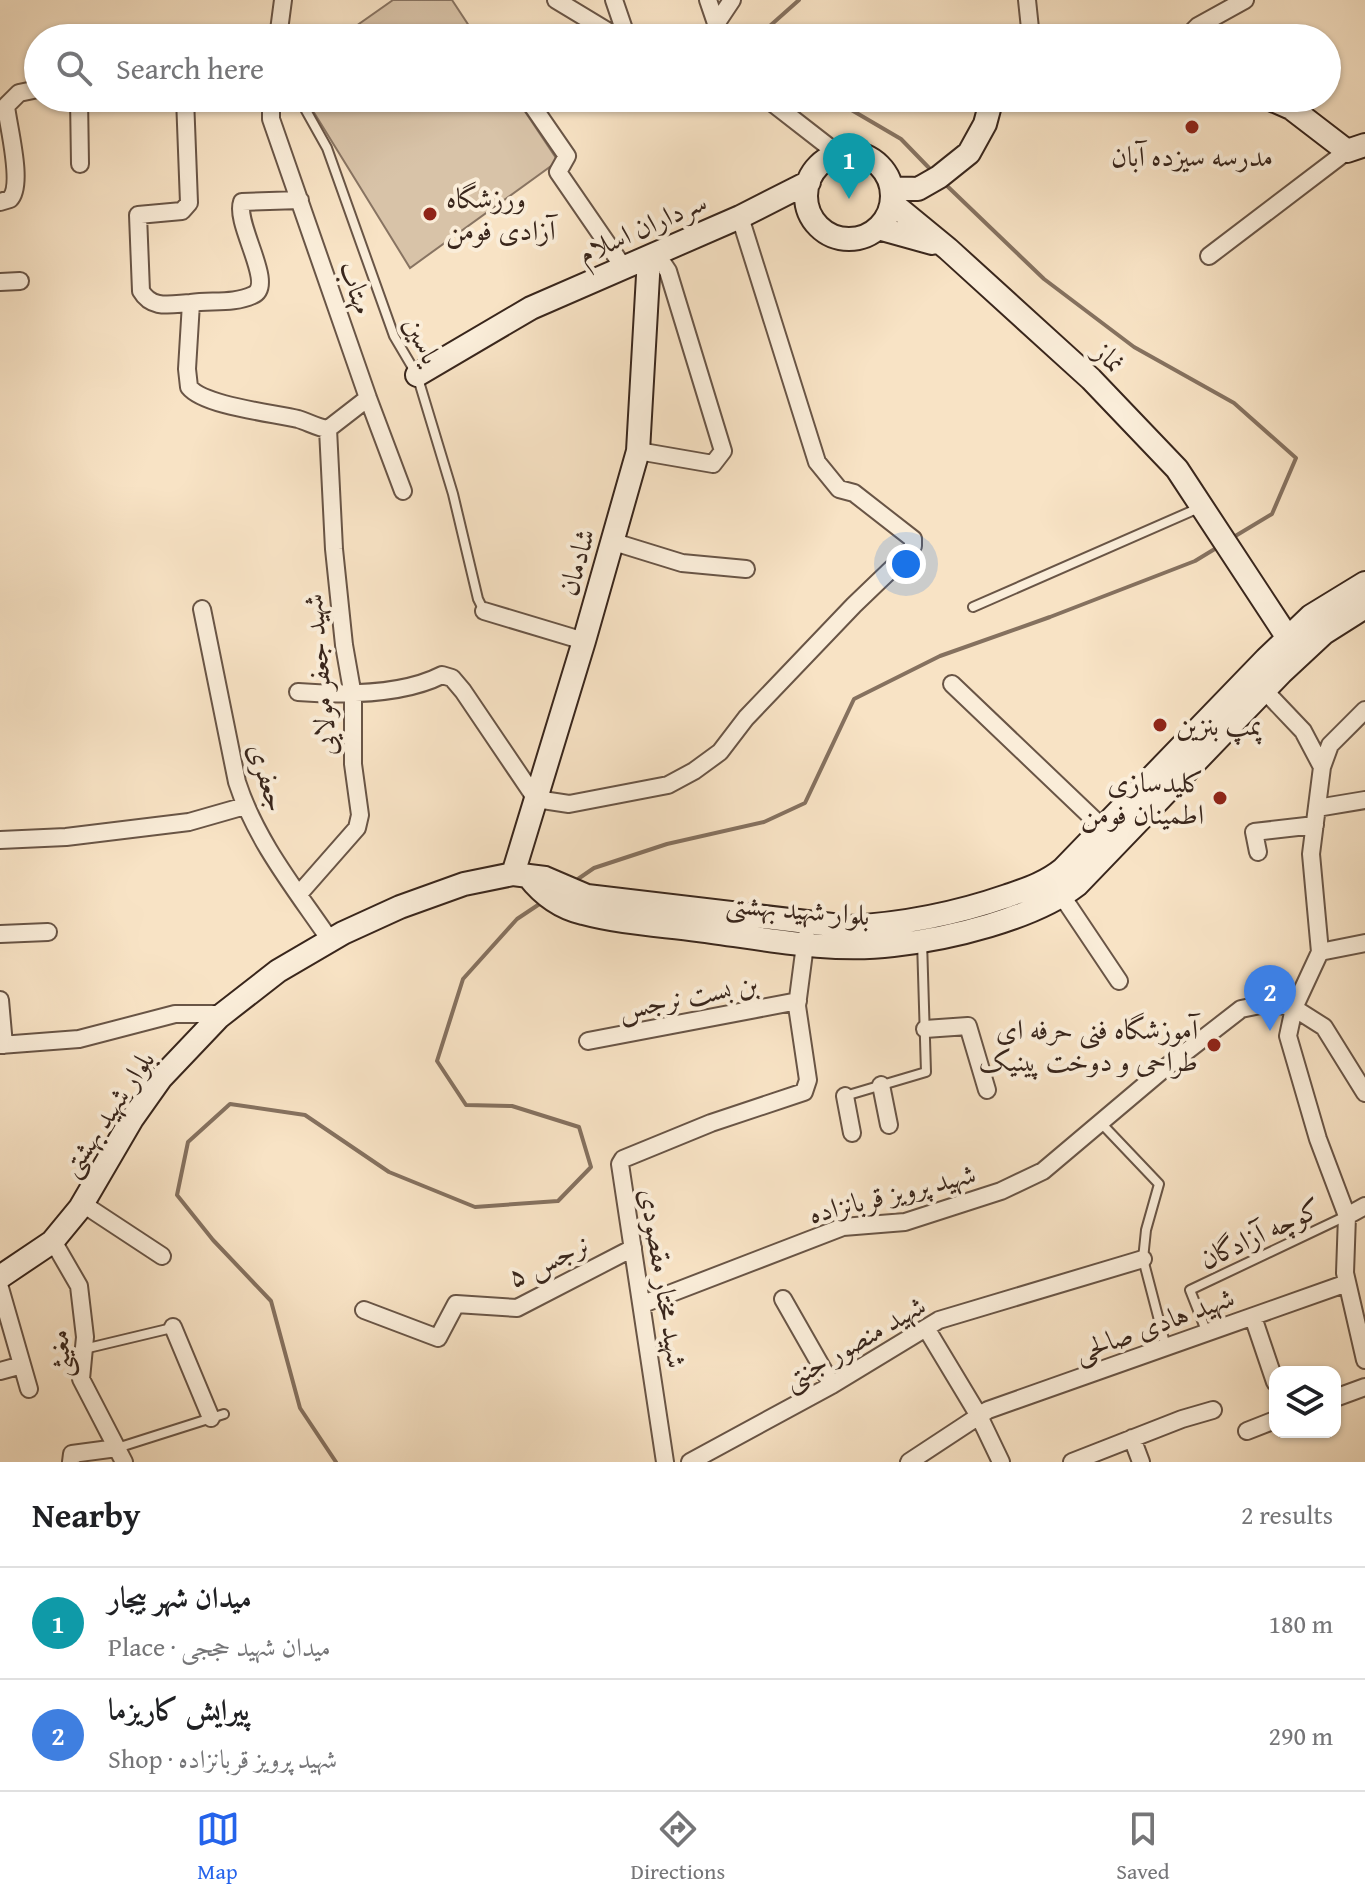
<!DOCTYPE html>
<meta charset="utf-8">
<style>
:root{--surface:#fff;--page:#f6f6f6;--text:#202124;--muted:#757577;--line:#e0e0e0;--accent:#2563eb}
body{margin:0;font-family:"Gentium Book Plus",Amiri,serif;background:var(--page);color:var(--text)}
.controls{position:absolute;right:24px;bottom:24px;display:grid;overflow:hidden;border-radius:16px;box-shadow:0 2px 6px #0004}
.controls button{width:72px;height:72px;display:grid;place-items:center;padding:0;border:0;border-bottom:2px solid var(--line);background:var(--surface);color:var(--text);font:40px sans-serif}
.you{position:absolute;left:906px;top:564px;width:28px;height:28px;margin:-20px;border:6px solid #fff;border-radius:50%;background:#1a73e8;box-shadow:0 0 0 12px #1a73e833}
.badge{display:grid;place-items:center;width:52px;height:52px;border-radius:50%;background:var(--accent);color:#fff;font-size:26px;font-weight:700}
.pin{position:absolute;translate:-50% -66px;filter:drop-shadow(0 2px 4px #0008)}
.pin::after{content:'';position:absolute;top:42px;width:28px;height:24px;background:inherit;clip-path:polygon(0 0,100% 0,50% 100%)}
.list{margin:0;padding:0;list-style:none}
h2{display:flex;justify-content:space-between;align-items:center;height:104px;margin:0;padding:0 32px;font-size:34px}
h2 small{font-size:26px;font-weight:400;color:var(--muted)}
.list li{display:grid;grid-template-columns:52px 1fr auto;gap:24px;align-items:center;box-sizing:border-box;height:112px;padding:0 32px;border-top:2px solid var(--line)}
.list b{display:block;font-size:30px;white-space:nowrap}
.list p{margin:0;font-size:26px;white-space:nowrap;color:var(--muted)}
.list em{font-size:26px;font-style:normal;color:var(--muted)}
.icon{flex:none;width:44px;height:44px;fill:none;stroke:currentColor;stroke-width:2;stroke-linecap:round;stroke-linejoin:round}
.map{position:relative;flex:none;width:1365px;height:1462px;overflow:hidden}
.search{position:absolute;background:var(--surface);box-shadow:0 2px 6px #0004;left:24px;right:24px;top:24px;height:88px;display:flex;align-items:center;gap:20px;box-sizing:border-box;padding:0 28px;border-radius:44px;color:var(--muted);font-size:30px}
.sheet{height:328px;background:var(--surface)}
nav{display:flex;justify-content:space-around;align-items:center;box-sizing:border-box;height:112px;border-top:2px solid var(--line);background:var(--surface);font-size:22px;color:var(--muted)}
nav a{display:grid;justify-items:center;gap:4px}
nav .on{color:var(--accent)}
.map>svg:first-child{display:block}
.green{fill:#d8c3a8;stroke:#887462;stroke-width:2}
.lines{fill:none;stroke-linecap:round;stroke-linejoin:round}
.stream{stroke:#85715f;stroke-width:4}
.lane-casing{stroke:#695546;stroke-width:12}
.street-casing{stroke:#695546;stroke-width:20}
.secondary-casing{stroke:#39261c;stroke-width:26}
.lane{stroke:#faedd9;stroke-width:8}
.street{stroke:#faedd9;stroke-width:16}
.secondary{stroke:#faedd9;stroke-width:22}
.poi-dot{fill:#8f2418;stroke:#faedd9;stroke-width:3}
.labels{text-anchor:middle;stroke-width:8;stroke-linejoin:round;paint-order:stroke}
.poi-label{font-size:28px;fill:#39261c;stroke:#faedd9;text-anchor:start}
.street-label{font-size:28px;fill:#39261c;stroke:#faedd9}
</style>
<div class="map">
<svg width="1365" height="1462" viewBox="0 0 1365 1462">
<rect width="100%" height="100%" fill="#f8e3c5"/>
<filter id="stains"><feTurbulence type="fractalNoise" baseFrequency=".0025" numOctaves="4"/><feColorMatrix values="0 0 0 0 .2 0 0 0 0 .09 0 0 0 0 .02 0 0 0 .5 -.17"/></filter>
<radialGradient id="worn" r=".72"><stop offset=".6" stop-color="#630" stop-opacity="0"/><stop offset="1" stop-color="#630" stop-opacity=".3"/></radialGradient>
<path class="green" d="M 393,0 L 452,0 L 477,38 L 339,38 Z
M 305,98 L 516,98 L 558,161 L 410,268 Z"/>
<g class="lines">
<path class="stream" d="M 766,38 L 763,32 L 799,0
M 831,98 L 901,139 L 932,171
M 944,183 L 1044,279 L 1134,347 L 1234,403 L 1296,458 L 1272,514 L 1232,538
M 575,881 L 594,868 L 667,844 L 764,822 L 805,803 L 854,699 L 940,656 L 1050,617 L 1195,561 L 1218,547
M 336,1462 L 300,1408 L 271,1301 L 213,1240 L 177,1195 L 188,1142 L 230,1104 L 305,1115 L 389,1172 L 475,1207 L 558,1201 L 591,1167 L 579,1127 L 512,1106 L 466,1105 L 437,1061 L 463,979 L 517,919 L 544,901"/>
<defs>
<path id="lane" d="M 299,98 L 327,148 L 394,336 L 417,375 L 453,494 L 478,599 L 484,611
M 973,607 L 1201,507
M 845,1096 L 926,1072 L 922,941
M 1101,1123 L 1159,1184 L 1146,1230 L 1143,1259 L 1166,1347
M 1207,1333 L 1190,1290 L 1346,1216
M 84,1349 L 176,1327
M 117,1448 L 224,1414"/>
<path id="street" d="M 556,0 L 619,38
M 614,0 L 627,38
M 708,0 L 721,38
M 1027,0 L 1031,38
M 716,24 L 732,0
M 278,38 L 283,0
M 1186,38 L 1198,26 L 1245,0
M 79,98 L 80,164
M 185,98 L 189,203 L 182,211 L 138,215 L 141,291 C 152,310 171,304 191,303
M 271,98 L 271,119 L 368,398 L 403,491
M 527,98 L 567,156 L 558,172 L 624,268
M 766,98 L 838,154
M 300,200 L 242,202 C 234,224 276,285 253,295 C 234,304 211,300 191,303 L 187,369 L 189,387 C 204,406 273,413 298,419 C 308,422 318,428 328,429 L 368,398
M 0,202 L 10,199 C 24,185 8,126 6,106 L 19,93 L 38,89
M 1209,256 L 1347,151
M 0,282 L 20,281
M 638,451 L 713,464 L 723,451 L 668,271 L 664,265 L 649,258
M 614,542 L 682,563 L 746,569
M 202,609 L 237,782 C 256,841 296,890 330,940
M 484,611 L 584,641
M 952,684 L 1103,828
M 1264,690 L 1303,731 L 1322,767
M 298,692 C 341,695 403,695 442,675 L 452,678 L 463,691 L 536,799 L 569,804 L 668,785 L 694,771 L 720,752 L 746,718 L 854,605 L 904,557 L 913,546 L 913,539 L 854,493 L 839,489 L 817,462 L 740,217
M 1365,710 L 1330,745 L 1322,767 L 1311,854 L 1320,952 L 1294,1008 L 1288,1036 L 1318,1139 L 1347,1216 L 1345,1273 L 1365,1360
M 1317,808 L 1365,800
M 0,840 L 66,837 L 189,822 L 245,806
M 1258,852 L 1254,832 L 1315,825
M 299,894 L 357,828 L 360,815 L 353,764 L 353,696 L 344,645 L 334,549 L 328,429
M 1062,896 L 1119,981
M 0,934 L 48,932
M 1320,952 L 1365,943
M 0,1000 L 4,1045
M 925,1029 L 968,1026 L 987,1090
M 588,1041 L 798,1001
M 0,1045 L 79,1039 L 175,1014 L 224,1014
M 881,1085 L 889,1125
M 845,1096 L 852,1133
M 83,1204 L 162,1256
M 1347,1216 L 1365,1206
M 53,1241 L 79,1286 L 85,1337 L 81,1379 L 124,1462
M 0,1288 L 29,1389
M 783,1299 L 832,1385
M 643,1304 L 843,1227 L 905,1222 L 1001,1191 L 1043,1171 L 1165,1068 L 1241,1009 L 1270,1003 L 1294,1008 L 1324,1027 L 1365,1093
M 364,1310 L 438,1338 L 456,1304 L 517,1308 L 633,1248
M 1253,1317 L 1275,1382
M 173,1327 L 211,1418
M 926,1328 L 979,1416 L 1001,1462
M 0,1371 L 22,1365
M 1335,1398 L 1365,1387
M 1247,1431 L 1275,1420
M 1132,1438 L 1141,1462
M 71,1462 L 72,1454 L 117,1448
M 665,1462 L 620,1164 L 623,1159 L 711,1123 L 804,1092 L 808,1080 L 797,1006 L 806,937
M 690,1462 L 832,1385 L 939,1320 L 1143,1259
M 909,1462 L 988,1410 L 1347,1283
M 1072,1462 L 1182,1419 L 1213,1410"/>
<path id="secondary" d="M 1268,98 L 1291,108 L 1347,151 L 1365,145
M806 196a43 43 0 1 1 86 0a43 43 0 1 1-86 0Z
M 892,188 L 918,189 L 939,177 L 969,153 L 985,124 L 992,98
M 892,203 L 948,249 L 1091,379 L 1177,469 L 1288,638
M 878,228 L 932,243
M 417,375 L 531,308 L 740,217 L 809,182
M 513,874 L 584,641 L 638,451 L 649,258
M 528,876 C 542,894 561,908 583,913 C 620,923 660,925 698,930 C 762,938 828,953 893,945 C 948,939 1033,919 1077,885 L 1281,673 L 1324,633 L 1365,607
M 0,1277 L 52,1242 L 80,1208 L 132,1119 L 161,1078 L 219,1017 L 278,971 L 343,933 L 400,907 L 464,884 L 513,874 L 545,878 L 587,896 L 849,927 C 904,924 955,914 1007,896 C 1027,889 1046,883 1063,869 L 1266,659 L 1311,616 L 1365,583"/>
</defs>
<use href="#lane" class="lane-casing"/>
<use href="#street" class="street-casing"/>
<use href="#secondary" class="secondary-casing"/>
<use href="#lane" class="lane"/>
<use href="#street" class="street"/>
<use href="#secondary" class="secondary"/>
</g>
<g class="poi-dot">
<circle cx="1192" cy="127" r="8"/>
<circle cx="430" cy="214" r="8"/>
<circle cx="1160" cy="725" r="8"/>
<circle cx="1220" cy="798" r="8"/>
<circle cx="1214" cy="1045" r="8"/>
</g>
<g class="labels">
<g class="poi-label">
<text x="1192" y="166" text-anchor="middle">مدرسه سیزده آبان</text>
<text x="446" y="208">ورزشگاه<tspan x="446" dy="32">آزادی فومن</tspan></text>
<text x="1176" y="735">پمپ بنزین</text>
<text x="1204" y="792" text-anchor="end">کلیدسازی<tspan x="1204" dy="32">اطمینان فومن</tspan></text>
<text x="1198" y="1039" text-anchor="end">آموزشگاه فنی حرفه ای<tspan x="1198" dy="32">طراحی و دوخت پینیک</tspan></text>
</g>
<g class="street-label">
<text transform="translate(642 227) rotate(-24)" y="10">سرداران اسلام</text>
<text transform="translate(357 287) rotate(71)" y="10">مهتاب</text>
<text transform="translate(423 340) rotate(64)" y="10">یاسین</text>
<text transform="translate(1110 357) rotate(44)" y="10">نماز</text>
<text transform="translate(576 562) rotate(-74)" y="10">شادمان</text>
<text transform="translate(319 675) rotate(-95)" y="10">شهید جعفر مولایی</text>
<text transform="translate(268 777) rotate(73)" y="10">جعفری</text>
<text transform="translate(798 909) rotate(5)" y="10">بلوار شهید بهشتی</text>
<text transform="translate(688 996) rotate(-11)" y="10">بن بست نرجس</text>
<text transform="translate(107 1113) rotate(-56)" y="10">بلوار شهید بهشتی</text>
<text transform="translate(892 1193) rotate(-14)" y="10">شهید پرویز قربانزاده</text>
<text transform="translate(1260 1233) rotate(-25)" y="10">کوچه آزادگان</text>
<text transform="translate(548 1260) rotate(-25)" y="10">نرجس ۵</text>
<text transform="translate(664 1278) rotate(81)" y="10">شهید مختار مقصودی</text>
<text transform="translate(1154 1324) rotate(-20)" y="10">شهید هادی صالحی</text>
<text transform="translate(854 1342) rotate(-30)" y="10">شهید منصور جنتی</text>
<text transform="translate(59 1354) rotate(-93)" y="10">مغیثی</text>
</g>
</g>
<rect width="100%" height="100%" filter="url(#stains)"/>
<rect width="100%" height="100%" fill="url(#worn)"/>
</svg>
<div class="controls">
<button><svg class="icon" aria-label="layers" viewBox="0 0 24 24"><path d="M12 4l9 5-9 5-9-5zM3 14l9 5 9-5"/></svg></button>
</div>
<div class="you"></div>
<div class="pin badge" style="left:849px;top:199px;background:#0f9aa8">1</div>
<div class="pin badge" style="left:1270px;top:1031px;background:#3f7fe0">2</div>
<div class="search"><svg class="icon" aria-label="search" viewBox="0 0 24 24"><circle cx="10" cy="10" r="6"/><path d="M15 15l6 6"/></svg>Search here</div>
</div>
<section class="sheet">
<h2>Nearby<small>2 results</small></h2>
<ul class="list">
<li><span class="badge" style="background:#0f9aa8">1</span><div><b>میدان شهر بیجار</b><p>Place · میدان شهید حججی</p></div><em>180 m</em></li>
<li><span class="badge" style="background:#3f7fe0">2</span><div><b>پیرایش کاریزما</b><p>Shop · شهید پرویز قربانزاده</p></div><em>290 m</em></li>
</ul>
</section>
<nav>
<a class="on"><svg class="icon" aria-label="map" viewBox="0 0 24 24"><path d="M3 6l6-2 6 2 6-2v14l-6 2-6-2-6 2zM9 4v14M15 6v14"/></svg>Map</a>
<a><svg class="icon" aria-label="directions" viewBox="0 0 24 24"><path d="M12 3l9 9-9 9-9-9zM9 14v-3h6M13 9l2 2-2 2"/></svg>Directions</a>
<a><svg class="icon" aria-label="saved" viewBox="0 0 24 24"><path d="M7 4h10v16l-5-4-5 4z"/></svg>Saved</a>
</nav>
